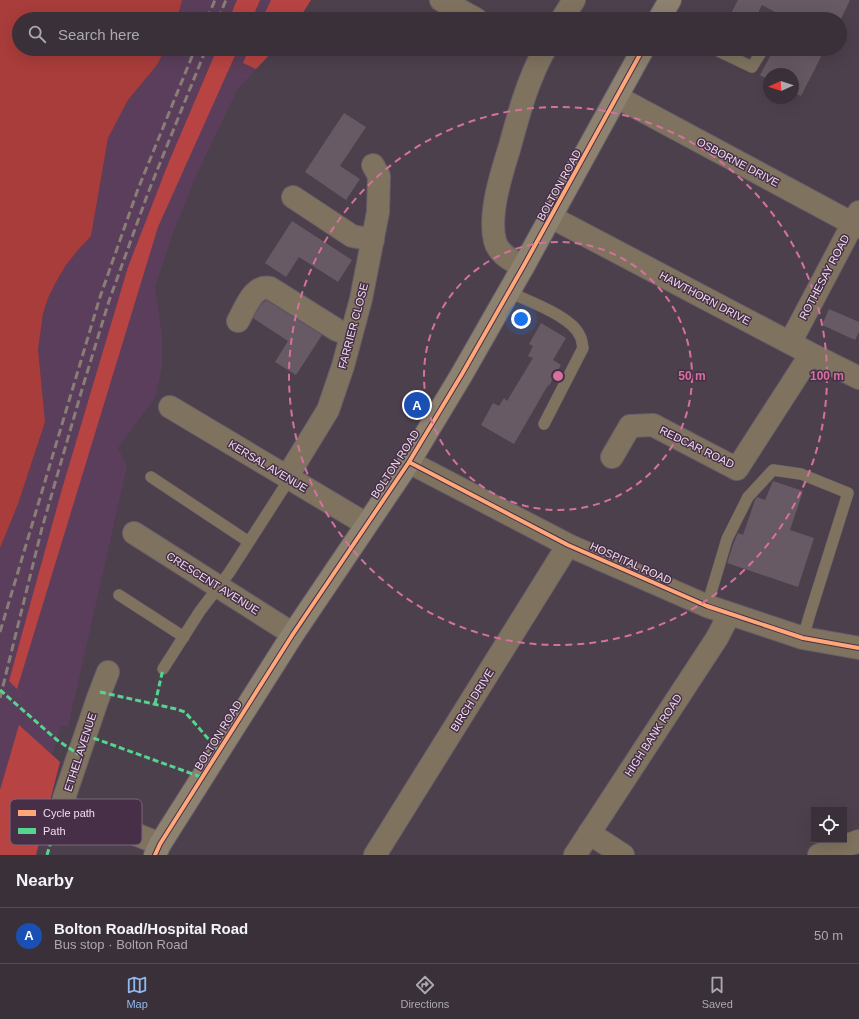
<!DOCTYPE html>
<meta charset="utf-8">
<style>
:root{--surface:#3a303a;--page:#453c45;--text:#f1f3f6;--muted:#aba9af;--line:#544b54;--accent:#90b9f0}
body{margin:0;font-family:Helvetica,sans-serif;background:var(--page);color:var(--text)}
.controls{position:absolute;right:12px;bottom:12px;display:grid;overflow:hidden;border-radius:0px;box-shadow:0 4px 16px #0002}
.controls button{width:36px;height:36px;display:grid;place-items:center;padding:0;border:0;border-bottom:1px solid var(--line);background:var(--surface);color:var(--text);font:20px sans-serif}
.compass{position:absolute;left:763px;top:68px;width:36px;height:36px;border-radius:50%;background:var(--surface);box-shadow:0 4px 16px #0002;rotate:267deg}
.you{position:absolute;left:521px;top:319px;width:14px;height:14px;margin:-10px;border:3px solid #fff;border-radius:50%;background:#1a73e8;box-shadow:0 0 0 6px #1a73e833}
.badge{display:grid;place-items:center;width:26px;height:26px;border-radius:50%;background:var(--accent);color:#fff;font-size:13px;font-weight:700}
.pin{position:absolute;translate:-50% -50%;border:2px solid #fff;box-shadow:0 1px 4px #0006}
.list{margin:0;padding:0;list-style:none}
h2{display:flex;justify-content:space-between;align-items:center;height:52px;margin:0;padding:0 16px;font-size:17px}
h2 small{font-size:13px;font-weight:400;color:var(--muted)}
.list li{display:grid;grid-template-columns:26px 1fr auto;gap:12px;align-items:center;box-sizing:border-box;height:56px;padding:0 16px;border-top:1px solid var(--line)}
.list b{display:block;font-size:15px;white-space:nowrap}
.list p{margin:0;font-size:13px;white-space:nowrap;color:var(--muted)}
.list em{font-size:13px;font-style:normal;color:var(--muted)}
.icon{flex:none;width:22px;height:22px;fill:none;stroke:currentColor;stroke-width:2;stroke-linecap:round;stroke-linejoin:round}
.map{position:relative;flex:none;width:859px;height:855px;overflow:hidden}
.search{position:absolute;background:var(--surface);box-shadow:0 4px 16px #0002;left:12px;right:12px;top:12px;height:44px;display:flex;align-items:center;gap:10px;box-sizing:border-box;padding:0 14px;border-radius:22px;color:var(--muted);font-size:15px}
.sheet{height:108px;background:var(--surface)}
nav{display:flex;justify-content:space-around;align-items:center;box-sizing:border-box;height:56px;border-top:1px solid var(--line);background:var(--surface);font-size:11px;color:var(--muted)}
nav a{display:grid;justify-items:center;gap:2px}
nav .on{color:var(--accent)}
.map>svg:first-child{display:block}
.built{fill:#5b3e5b}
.green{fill:#a93d3b}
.forest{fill:#b74442}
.building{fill:#675a64}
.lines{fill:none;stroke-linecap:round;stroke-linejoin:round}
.service-casing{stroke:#695d69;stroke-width:12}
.minor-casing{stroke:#695d69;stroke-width:24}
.primary-casing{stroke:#695d69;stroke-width:24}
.service{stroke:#7f735f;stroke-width:11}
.minor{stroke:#7f735f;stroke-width:22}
.primary{stroke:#8d8170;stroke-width:22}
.rail{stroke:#887e75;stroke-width:3;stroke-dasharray:8 4;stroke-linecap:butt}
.quiet{stroke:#53d58f;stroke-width:3;stroke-dasharray:6 3;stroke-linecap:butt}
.cycleway-casing{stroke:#482f48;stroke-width:6}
.cycleway{stroke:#fea87a;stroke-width:4}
.ring{fill:none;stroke:#d6719d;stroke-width:2;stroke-dasharray:7 5}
.labels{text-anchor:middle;stroke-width:3;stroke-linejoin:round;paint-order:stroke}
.street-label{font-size:11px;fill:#eedeee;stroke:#482f48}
.key{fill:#482f48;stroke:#7a647a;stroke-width:1}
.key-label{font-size:11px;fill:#eedeee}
.centre{fill:#d6719d;stroke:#482f48;stroke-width:2}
.ring-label{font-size:12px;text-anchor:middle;font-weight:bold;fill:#d6719d;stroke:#482f48;stroke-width:3;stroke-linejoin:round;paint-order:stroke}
</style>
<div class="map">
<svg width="859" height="855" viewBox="0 0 859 855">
<rect width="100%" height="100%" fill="#4d404d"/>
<path class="built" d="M 182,0 L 311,0 L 299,19 L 177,19 Z
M 165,49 L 275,49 L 237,90 L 195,178 L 173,233 L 155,287 L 162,335 L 162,367 L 156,395 L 152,402 L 118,448 L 127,466 L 68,727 L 61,725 L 52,755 L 60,762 L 36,855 L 0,855 L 0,548 L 18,504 L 45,422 L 38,349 L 39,332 L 48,298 L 56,282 L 66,265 L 78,250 L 91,236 L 108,138 L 128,100 L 157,65 Z"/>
<path class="green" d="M 0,0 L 182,0 L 177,19 L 19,19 L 19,49 L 165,49 L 157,65 L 128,100 L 108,138 L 91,236 L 78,250 L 66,265 L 56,282 L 48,298 L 43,314 L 38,349 L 45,422 L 18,504 L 0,548 Z"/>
<path class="forest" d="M 237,0 L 260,0 L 252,19 L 229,19 Z
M 271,0 L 311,0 L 299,19 L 262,19 Z
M 217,49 L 238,49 L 158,227 L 17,689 L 9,681 L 62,489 L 128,267 L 168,164 Z
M 249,49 L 275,49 L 256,69 L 243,63 Z
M 19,725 L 60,762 L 36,855 L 0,855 L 0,790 Z"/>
<path class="building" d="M 738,0 L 850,0 L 841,19 L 788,19 L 762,5 L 755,19 L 728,19 Z
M 774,49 L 825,49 L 801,96 L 793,92 L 793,74 L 769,74 L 769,80 L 760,75 Z
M 344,113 L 366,127 L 340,166 L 360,179 L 346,200 L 305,172 Z
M 292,221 L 352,260 L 338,282 L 299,257 L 286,277 L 265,263 Z
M 266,300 L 322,335 L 296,375 L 275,362 L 288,341 L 253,318 L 260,306 Z
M 829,309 L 859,322 L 859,332 L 855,340 L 822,325 Z
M 541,323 L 566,338 L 553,360 L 561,365 L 549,386 L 548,385 L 514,444 L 481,425 L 493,403 L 499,406 L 504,398 L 507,401 L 533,358 L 528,356 L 533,346 L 529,344 Z
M 773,481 L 803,491 L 790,530 L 814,538 L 798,587 L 727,563 L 734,542 L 738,533 L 743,535 L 755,500 L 757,497 L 765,500 Z"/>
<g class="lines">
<defs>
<path id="service" d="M 714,49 L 752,67 L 763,49
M 509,292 C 527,301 572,316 580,336 C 582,339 582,344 583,348 L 544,424
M 151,477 L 249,542
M 119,595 L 184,637
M 707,606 L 727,539 L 748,497 L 773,470 L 801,474 L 848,493 L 809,617 L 803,638
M 163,669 L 200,611 L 229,573 L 290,478"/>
<path id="minor" d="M 441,0 L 476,19
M 562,19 L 574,0
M 617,97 L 859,227
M 293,197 L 352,236 L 373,240
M 551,217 L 811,354 L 859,378
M 523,267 C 513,261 498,254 495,241 C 488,214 502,172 510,146 C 519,113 528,79 545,49
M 238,321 C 245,309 253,284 270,288 L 337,330 L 351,335
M 790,343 L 859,212
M 170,407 L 366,524
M 612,457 L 630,426 L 653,425 L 737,469 L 811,354
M 409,462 L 568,545 L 707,606 L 803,638 L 859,648
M 287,477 L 328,410 L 343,366 L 361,299 L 378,212 L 379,176 L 373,165
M 134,533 L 293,634
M 108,672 L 98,698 L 64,798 L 67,805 L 72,809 L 160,844
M 589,833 L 623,855
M 375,855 L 568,545
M 575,855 L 717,638 L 729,615
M 819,855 L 859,841"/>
<path id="primary" d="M 659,19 L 670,0
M 155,855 L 160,844 L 293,634 L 409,462 L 462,374 L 523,267 L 643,49"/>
</defs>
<use href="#service" class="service-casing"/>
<use href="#minor" class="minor-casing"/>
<use href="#primary" class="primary-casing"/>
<use href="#service" class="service"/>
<use href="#minor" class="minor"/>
<use href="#primary" class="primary"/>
<path class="rail" d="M 207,19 L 215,0
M 218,19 L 226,0
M 0,632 L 100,297 L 138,189 L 195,49
M 0,698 L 42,528 L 83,386 L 109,301 L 148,193 L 206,49"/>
<path class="quiet" d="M 0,690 L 57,740 L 78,754
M 100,692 L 176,709 L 185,712 L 218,750
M 155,704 L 163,669
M 85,735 L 201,777
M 47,855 L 58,819 L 67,805"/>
<defs>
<path id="cycleway" d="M 409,462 L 568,545 L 707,606 L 803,638 L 859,648
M 155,855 L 160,844 L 293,634 L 409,462 L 462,374 L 523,267 L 643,49"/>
</defs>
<use href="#cycleway" class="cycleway-casing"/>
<use href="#cycleway" class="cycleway"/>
</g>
<g class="ring">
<circle cx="558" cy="376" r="134"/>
<circle cx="558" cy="376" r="269"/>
</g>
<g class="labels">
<g class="street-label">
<text transform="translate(738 162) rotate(28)" y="4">OSBORNE DRIVE</text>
<text transform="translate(559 185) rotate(-61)" y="4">BOLTON ROAD</text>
<text transform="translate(824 277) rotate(-62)" y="4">ROTHESAY ROAD</text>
<text transform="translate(705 298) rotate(28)" y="4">HAWTHORN DRIVE</text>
<text transform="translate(353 326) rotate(-75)" y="4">FARRIER CLOSE</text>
<text transform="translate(697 447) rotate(26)" y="4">REDCAR ROAD</text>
<text transform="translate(395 464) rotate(-57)" y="4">BOLTON ROAD</text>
<text transform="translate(268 466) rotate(31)" y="4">KERSAL AVENUE</text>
<text transform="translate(631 563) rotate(24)" y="4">HOSPITAL ROAD</text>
<text transform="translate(213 583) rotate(32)" y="4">CRESCENT AVENUE</text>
<text transform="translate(472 700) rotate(-58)" y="4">BIRCH DRIVE</text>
<text transform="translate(218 735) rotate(-58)" y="4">BOLTON ROAD</text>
<text transform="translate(653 735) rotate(-57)" y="4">HIGH BANK ROAD</text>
<text transform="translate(80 752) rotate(-72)" y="4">ETHEL AVENUE</text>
</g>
</g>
<rect x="10" y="799" width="132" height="46" rx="6" class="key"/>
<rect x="18" y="810" width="18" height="6" fill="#fea87a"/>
<rect x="18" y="828" width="18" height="6" fill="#53d58f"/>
<g class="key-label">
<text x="43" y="817">Cycle path</text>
<text x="43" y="835">Path</text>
</g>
<circle cx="558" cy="376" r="6" class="centre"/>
<g class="ring-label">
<text x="692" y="380">50 m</text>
<text x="827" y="380">100 m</text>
</g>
</svg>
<div class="controls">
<button><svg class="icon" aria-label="locate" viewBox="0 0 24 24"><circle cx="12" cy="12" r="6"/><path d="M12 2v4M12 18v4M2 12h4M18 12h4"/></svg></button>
</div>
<svg class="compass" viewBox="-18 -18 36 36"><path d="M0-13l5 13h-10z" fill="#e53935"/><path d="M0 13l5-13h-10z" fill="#aba9af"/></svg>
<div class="you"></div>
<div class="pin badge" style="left:417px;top:405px;background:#1a4fb4">A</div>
<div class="search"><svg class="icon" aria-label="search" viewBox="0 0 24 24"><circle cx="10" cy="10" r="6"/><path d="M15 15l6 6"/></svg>Search here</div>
</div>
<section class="sheet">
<h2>Nearby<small></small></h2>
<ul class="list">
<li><span class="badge" style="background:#1a4fb4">A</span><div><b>Bolton Road/Hospital Road</b><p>Bus stop · Bolton Road</p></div><em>50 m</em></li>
</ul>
</section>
<nav>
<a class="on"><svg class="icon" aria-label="map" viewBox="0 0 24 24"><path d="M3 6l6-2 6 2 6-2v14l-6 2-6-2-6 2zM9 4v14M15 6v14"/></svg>Map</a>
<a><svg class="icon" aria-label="directions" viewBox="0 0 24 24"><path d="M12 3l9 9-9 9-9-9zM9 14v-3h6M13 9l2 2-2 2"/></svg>Directions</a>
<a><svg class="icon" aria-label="saved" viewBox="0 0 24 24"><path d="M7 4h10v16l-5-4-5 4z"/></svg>Saved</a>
</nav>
